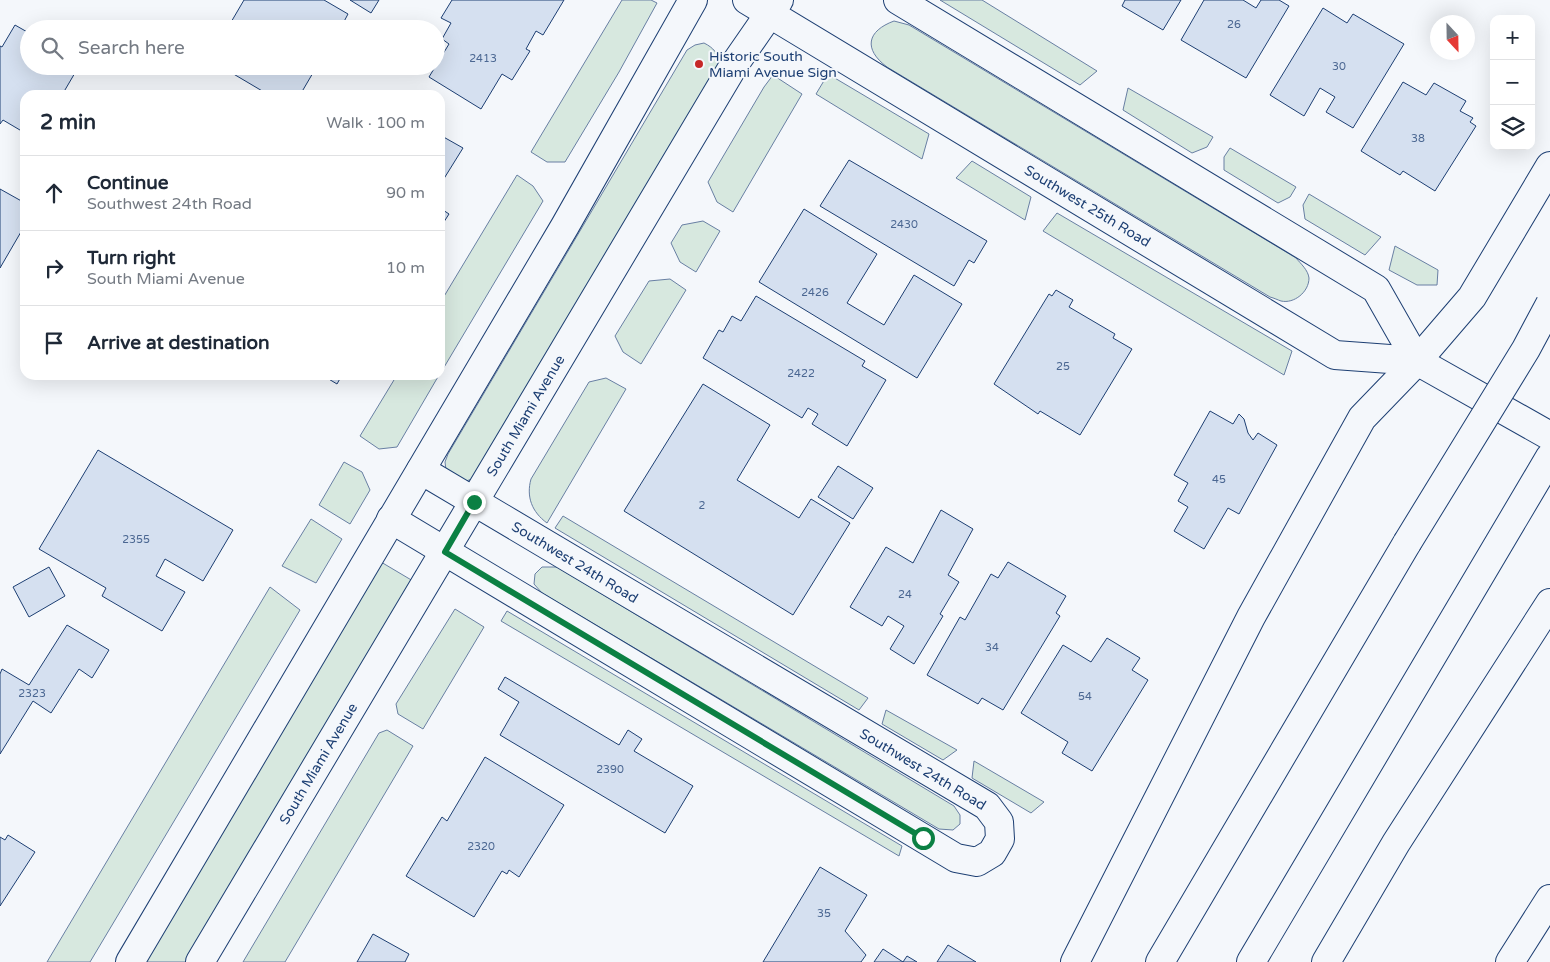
<!DOCTYPE html>
<meta charset="utf-8">
<style>
:root{--surface:#fff;--page:#f2f2f3;--text:#1f2937;--muted:#747a83;--line:#e0e1e3}
body{margin:0;font-family:"Varela Round",sans-serif;background:var(--page);color:var(--text)}
.controls{position:absolute;right:15px;top:15px;display:grid;overflow:hidden;border-radius:10px;box-shadow:0 5px 20px #0002}
.controls button{width:45px;height:45px;display:grid;place-items:center;padding:0;border:0;border-bottom:1px solid var(--line);background:var(--surface);color:var(--text);font:25px sans-serif}
.compass{position:absolute;left:1430px;top:15px;width:45px;height:45px;border-radius:50%;background:var(--surface);box-shadow:0 5px 20px #0002;rotate:158deg}
.stop{position:absolute;width:15px;height:15px;margin:-11px;border:4px solid #0b8043;border-radius:50%;background:#fff}
.stop.end{background:#0b8043;border-color:#fff;box-shadow:0 1px 5px #0008}
.list{margin:0;padding:0;list-style:none}
h2{display:flex;justify-content:space-between;align-items:center;height:65px;margin:0;padding:0 20px;font-size:21px}
h2 small{font-size:16px;font-weight:400;color:var(--muted)}
.list li{display:grid;grid-template-columns:32px 1fr auto;gap:15px;align-items:center;box-sizing:border-box;height:75px;padding:0 20px;border-top:1px solid var(--line)}
.list b{display:block;font-size:19px;white-space:nowrap}
.list p{margin:0;font-size:16px;white-space:nowrap;color:var(--muted)}
.list em{font-size:16px;font-style:normal;color:var(--muted)}
.icon{flex:none;width:28px;height:28px;fill:none;stroke:currentColor;stroke-width:2;stroke-linecap:round;stroke-linejoin:round}
.map{position:relative;flex:none;width:1550px;height:962px;overflow:hidden}
.search{position:absolute;background:var(--surface);box-shadow:0 5px 20px #0002;left:20px;top:20px;width:425px;height:55px;display:flex;align-items:center;gap:12px;box-sizing:border-box;padding:0 18px;border-radius:28px;color:var(--muted);font-size:19px}
.panel{position:absolute;background:var(--surface);box-shadow:0 5px 20px #0002;left:20px;top:90px;width:425px;height:290px;border-radius:15px}
.map>svg:first-child{display:block}
.green{fill:#d7e8df;stroke:#687fa3}
.building{fill:#d5e0f0;stroke:#1d3f73}
.lines{fill:none;stroke-linecap:round;stroke-linejoin:round}
.minor-casing{stroke:#1d3f73;stroke-width:30}
.major-casing{stroke:#1d3f73;stroke-width:30}
.highway-casing{stroke:#1d3f73;stroke-width:30}
.minor{stroke:#f4f7fb;stroke-width:28}
.major{stroke:#f4f7fb;stroke-width:28}
.highway{stroke:#f4f7fb;stroke-width:28}
.highway-bridge-casing{stroke:#1d3f73;stroke-width:30;stroke-linecap:butt}
.highway-bridge{stroke:#f4f7fb;stroke-width:28}
.route{stroke:#0b8043;stroke-width:6}
.poi-dot{fill:#c62828;stroke:#f4f7fb;stroke-width:2}
.labels{text-anchor:middle;stroke-width:4;stroke-linejoin:round;paint-order:stroke}
.number-label{font-size:11px;fill:#4b6792}
.poi-label{font-size:14px;fill:#1d3f73;stroke:#f4f7fb;text-anchor:start}
.street-label{font-size:14px;fill:#1d3f73;stroke:#f4f7fb}
</style>
<div class="map">
<svg width="1550" height="962" viewBox="0 0 1550 962">
<rect width="100%" height="100%" fill="#f4f7fb"/>
<path class="green" d="M 622,0 L 651,0 L 657,3 L 619,72 L 565,162 L 547,162 L 531,152 Z
M 940,0 L 982,0 L 1097,71 L 1080,85 Z
M 894,21 L 909,25 L 1296,258 C 1301,264 1308,270 1309,278 C 1309,292 1294,304 1281,301 C 1278,300 1274,298 1270,297 L 887,67 C 863,49 867,31 894,21 Z
M 704,43 C 714,48 717,53 721,63 L 475,478 L 466,481 L 446,470 L 445,462 L 448,454 L 687,50 L 695,45 Z
M 828,74 L 929,134 L 922,159 L 816,94 Z
M 773,75 L 802,94 L 733,212 L 717,202 L 708,182 L 764,87 Z
M 1128,88 L 1213,137 L 1207,147 L 1192,153 L 1123,110 Z
M 1230,148 L 1296,187 L 1290,197 L 1278,203 L 1224,170 L 1224,157 Z
M 972,161 L 1031,197 L 1025,220 L 956,178 Z
M 517,175 L 533,186 L 543,201 L 440,374 L 440,303 Z
M 1309,194 L 1381,237 L 1365,255 L 1305,219 L 1303,205 Z
M 1057,213 L 1292,351 L 1284,375 L 1043,231 Z
M 703,221 L 720,231 L 696,272 L 680,262 L 671,243 L 682,225 Z
M 1395,246 L 1438,270 L 1437,285 L 1417,285 L 1389,270 Z
M 670,279 L 686,290 L 641,364 L 623,352 L 615,336 L 649,281 Z
M 397,375 L 439,375 L 397,447 L 379,449 L 360,436 Z
M 606,378 L 626,389 L 547,523 C 532,512 526,497 531,479 L 589,382 Z
M 344,462 L 362,472 L 370,490 L 350,524 L 319,505 Z
M 563,516 L 868,698 L 859,710 L 555,528 Z
M 311,519 L 342,539 L 316,583 L 282,566 Z
M 381,562 L 413,581 L 186,962 L 144,962 Z
M 542,567 L 557,567 L 954,806 L 960,815 L 960,824 L 953,830 L 939,829 L 542,593 L 534,584 L 535,574 Z
M 270,587 L 300,610 L 90,962 L 47,962 Z
M 455,609 L 484,627 L 423,729 L 398,714 L 396,704 Z
M 507,611 L 902,846 L 899,856 L 501,621 Z
M 886,710 L 957,750 L 943,760 L 882,724 Z
M 387,730 L 413,746 L 285,962 L 243,962 L 379,733 Z
M 974,761 L 1044,802 L 1031,813 L 972,778 Z"/>
<path class="building" d="M 244,0 L 324,0 L 348,14 L 340,29 L 227,29 Z
M 350,0 L 379,0 L 371,13 Z
M 452,0 L 564,0 L 543,35 L 536,31 L 526,49 L 530,51 L 512,80 L 502,74 L 481,109 L 429,77 L 449,44 L 442,39 L 451,23 L 441,18 Z
M 1125,0 L 1181,0 L 1163,30 L 1122,6 Z
M 1204,0 L 1243,0 L 1256,8 L 1261,0 L 1279,0 L 1289,6 L 1246,78 L 1181,40 Z
M 1323,8 L 1347,23 L 1353,14 L 1404,44 L 1353,128 L 1326,112 L 1335,97 L 1320,88 L 1304,116 L 1270,95 Z
M 15,25 L 29,33 L 29,66 L 79,66 L 62,95 L 25,95 L 25,133 L 3,120 L 0,124 L 0,46 L 2,47 Z
M 220,66 L 317,66 L 300,95 L 269,95 Z
M 1403,82 L 1426,95 L 1434,83 L 1466,101 L 1460,111 L 1473,118 L 1470,122 L 1476,126 L 1435,191 L 1403,171 L 1400,175 L 1361,151 Z
M 440,135 L 463,148 L 440,185 Z
M 849,160 L 987,241 L 974,263 L 969,260 L 954,286 L 820,206 Z
M 0,189 L 25,203 L 25,225 L 0,268 Z
M 440,208 L 449,214 L 440,228 Z
M 804,209 L 877,254 L 847,303 L 884,325 L 914,275 L 962,304 L 917,378 L 759,282 Z
M 1056,290 L 1073,300 L 1069,307 L 1115,334 L 1113,338 L 1132,349 L 1080,435 L 1040,411 L 1038,414 L 994,384 L 1049,294 L 1052,296 Z
M 756,296 L 865,361 L 862,366 L 886,380 L 847,446 L 812,424 L 818,414 L 808,408 L 802,418 L 703,358 L 719,330 L 723,332 L 732,316 L 741,321 Z
M 322,375 L 342,375 L 337,384 Z
M 703,384 L 770,425 L 737,480 L 799,518 L 811,499 L 850,523 L 793,615 L 624,511 Z
M 1210,411 L 1233,424 L 1239,414 L 1244,419 L 1248,433 L 1253,440 L 1258,433 L 1277,445 L 1239,514 L 1228,508 L 1204,549 L 1174,531 L 1188,507 L 1178,501 L 1188,483 L 1174,475 Z
M 98,450 L 233,530 L 203,581 L 165,559 L 156,576 L 185,592 L 162,631 L 102,596 L 106,588 L 39,549 Z
M 838,466 L 873,488 L 853,519 L 818,497 Z
M 941,510 L 973,529 L 948,575 L 959,582 L 940,614 L 943,616 L 914,664 L 890,649 L 904,626 L 888,616 L 882,626 L 850,607 L 886,547 L 913,563 Z
M 1008,562 L 1066,596 L 1056,613 L 1060,616 L 1003,710 L 982,698 L 978,704 L 927,675 L 960,617 L 965,620 L 991,574 L 998,578 Z
M 49,567 L 65,596 L 29,617 L 13,587 Z
M 67,625 L 109,650 L 92,678 L 79,669 L 51,713 L 33,701 L 0,754 L 0,674 L 2,669 L 29,685 Z
M 1107,638 L 1140,658 L 1132,670 L 1148,680 L 1092,771 L 1062,753 L 1068,742 L 1021,713 L 1063,645 L 1091,662 Z
M 505,677 L 619,745 L 628,730 L 642,739 L 634,751 L 693,786 L 665,833 L 500,735 L 519,702 L 498,689 Z
M 485,757 L 564,805 L 519,877 L 509,870 L 507,874 L 502,871 L 474,917 L 406,876 L 442,817 L 447,821 Z
M 8,835 L 35,852 L 0,906 L 0,837 L 5,840 Z
M 820,867 L 867,895 L 845,931 L 866,955 L 861,962 L 763,962 Z
M 373,934 L 409,954 L 405,962 L 357,962 Z
M 948,945 L 976,962 L 937,962 Z
M 883,949 L 903,962 L 907,956 L 917,962 L 874,962 Z"/>
<g class="lines">
<defs>
<path id="minor" d="M 391,519 L 956,858 L 977,862 L 992,853 L 1000,839 L 999,822 L 987,806 L 421,470"/>
<g id="major">
<path id="s1" d="M 747,0 L 1335,355 L 1417,361 L 1550,436"/>
<path d="M 898,0 L 1376,289 L 1417,361"/>
<path d="M 1417,361 L 1472,297 L 1550,166"/>
<path d="M 130,962 L 565,226 L 693,0"/>
<path id="s2" d="M 200,962 L 734,65 L 779,0"/>
</g>
<path id="highway" d="M 1075,962 L 1251,617 L 1362,418 L 1417,361
M 1160,962 L 1407,543
M 1251,962 L 1550,457
M 1326,962 L 1396,843 L 1550,603
M 1510,962 L 1550,899"/>
</defs>
<use href="#minor" class="minor-casing"/>
<use href="#major" class="major-casing"/>
<use href="#highway" class="highway-casing"/>
<use href="#minor" class="minor"/>
<use href="#major" class="major"/>
<use href="#highway" class="highway"/>
<defs>
<path id="highway-bridge" d="M 1407,543 L 1526,349 L 1550,304"/>
</defs>
<use href="#highway-bridge" class="highway-bridge-casing"/>
<use href="#highway-bridge" class="highway-bridge"/>
</g>
<g class="lines">
<path class="route" d="M 474,502 L 445,552 L 923,838"/>
</g>
<circle class="poi-dot" cx="699" cy="64" r="5"/>
<g class="labels">
<g class="number-label">
<text x="1234" y="28">26</text>
<text x="483" y="62">2413</text>
<text x="1339" y="70">30</text>
<text x="1418" y="142">38</text>
<text x="904" y="228">2430</text>
<text x="815" y="296">2426</text>
<text x="1063" y="370">25</text>
<text x="801" y="377">2422</text>
<text x="1219" y="483">45</text>
<text x="702" y="509">2</text>
<text x="136" y="543">2355</text>
<text x="905" y="598">24</text>
<text x="992" y="651">34</text>
<text x="32" y="697">2323</text>
<text x="1085" y="700">54</text>
<text x="610" y="773">2390</text>
<text x="481" y="850">2320</text>
<text x="824" y="917">35</text>
</g>
<g class="poi-label">
<text x="709" y="61">Historic South<tspan x="709" dy="16">Miami Avenue Sign</tspan></text>
</g>
<g class="street-label">
<text dy="5" stroke="none"><textPath href="#s1" startOffset="398">Southwest 25th Road</textPath></text>
<text dy="5" stroke="none"><textPath href="#s2" startOffset="636">South Miami Avenue</textPath></text>
<text transform="translate(575 562) rotate(31)" y="5">Southwest 24th Road</text>
<text dy="5" stroke="none"><textPath href="#s2" startOffset="231">South Miami Avenue</textPath></text>
<text transform="translate(923 769) rotate(31)" y="5">Southwest 24th Road</text>
</g>
</g>
</svg>
<div class="controls">
<button>+</button>
<button>−</button>
<button><svg class="icon" aria-label="layers" viewBox="0 0 24 24"><path d="M12 4l9 5-9 5-9-5zM3 14l9 5 9-5"/></svg></button>
</div>
<svg class="compass" viewBox="-18 -18 36 36"><path d="M0-13l5 13h-10z" fill="#e53935"/><path d="M0 13l5-13h-10z" fill="#747a83"/></svg>
<div class="stop" style="left:923px;top:838px"></div>
<div class="stop end" style="left:474px;top:502px"></div>
<div class="search"><svg class="icon" aria-label="search" viewBox="0 0 24 24"><circle cx="10" cy="10" r="6"/><path d="M15 15l6 6"/></svg>Search here</div>
<section class="panel">
<h2>2 min<small>Walk · 100 m</small></h2>
<ul class="list">
<li><svg class="icon" aria-label="ahead" viewBox="0 0 24 24"><path d="M12 20V5M6 11l6-6 6 6"/></svg><div><b>Continue</b><p>Southwest 24th Road</p></div><em>90 m</em></li>
<li><svg class="icon" aria-label="right" viewBox="0 0 24 24"><path d="M7 20v-9h11M14 6l5 5-5 5"/></svg><div><b>Turn right</b><p>South Miami Avenue</p></div><em>10 m</em></li>
<li><svg class="icon" aria-label="arrive" viewBox="0 0 24 24"><path d="M6 21V4h12l-3 4 3 4H6"/></svg><div><b>Arrive at destination</b></div></li>
</ul>
</section>
</div>
